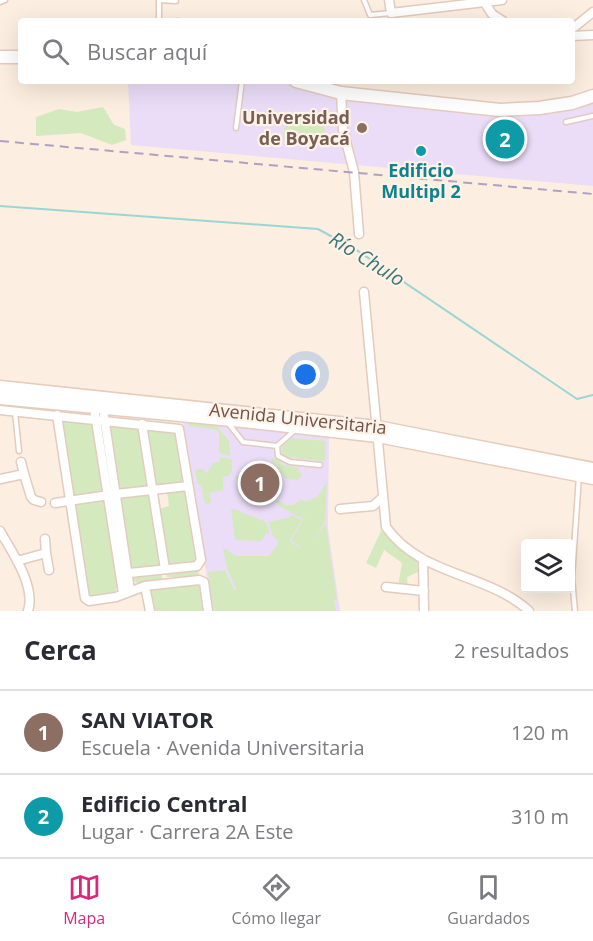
<!DOCTYPE html>
<html lang="es">
<meta charset="utf-8">
<style>
:root{--surface:#fff;--page:#f7f7f7;--text:#2b2b33;--muted:#7c7c81;--line:#e1e1e2;--accent:#db2777}
body{margin:0;font-family:"Open Sans",sans-serif;background:var(--page);color:var(--text)}
.controls{position:absolute;right:18px;bottom:18px;display:grid;overflow:hidden;border-radius:6px;box-shadow:0 6px 24px #0002}
.controls button{width:54px;height:54px;display:grid;place-items:center;padding:0;border:0;border-bottom:2px solid var(--line);background:var(--surface);color:var(--text);font:30px sans-serif}
.you{position:absolute;left:306px;top:375px;width:21px;height:21px;margin:-15px;border:4px solid #fff;border-radius:50%;background:#1a73e8;box-shadow:0 0 0 9px #1a73e833}
.badge{display:grid;place-items:center;width:39px;height:39px;border-radius:50%;background:var(--accent);color:#fff;font-size:20px;font-weight:700}
.pin{position:absolute;translate:-50% -50%;border:3px solid #fff;box-shadow:0 2px 6px #0006}
.list{margin:0;padding:0;list-style:none}
h2{display:flex;justify-content:space-between;align-items:center;height:78px;margin:0;padding:0 24px;font-size:26px}
h2 small{font-size:20px;font-weight:400;color:var(--muted)}
.list li{display:grid;grid-template-columns:39px 1fr auto;gap:18px;align-items:center;box-sizing:border-box;height:84px;padding:0 24px;border-top:2px solid var(--line)}
.list b{display:block;font-size:22px;white-space:nowrap}
.list p{margin:0;font-size:20px;white-space:nowrap;color:var(--muted)}
.list em{font-size:20px;font-style:normal;color:var(--muted)}
.icon{flex:none;width:33px;height:33px;fill:none;stroke:currentColor;stroke-width:2;stroke-linecap:round;stroke-linejoin:round}
.map{position:relative;flex:none;width:593px;height:611px;overflow:hidden}
.search{position:absolute;background:var(--surface);box-shadow:0 6px 24px #0002;left:18px;right:18px;top:18px;height:66px;display:flex;align-items:center;gap:15px;box-sizing:border-box;padding:0 21px;border-radius:6px;color:var(--muted);font-size:22px}
.sheet{height:246px;background:var(--surface)}
nav{display:flex;justify-content:space-around;align-items:center;box-sizing:border-box;height:84px;border-top:2px solid var(--line);background:var(--surface);font-size:16px;color:var(--muted)}
nav a{display:grid;justify-items:center;gap:3px}
nav .on{color:var(--accent)}
.map>svg:first-child{display:block}
.education{fill:#ebddf8}
.green{fill:#d5e9bf}
.lines{fill:none;stroke-linecap:round;stroke-linejoin:round}
.stream{stroke:#9cd5d6;stroke-width:2}
.lane-casing{stroke:#e2cbbf;stroke-width:7}
.street-casing{stroke:#e2cbbf;stroke-width:11}
.secondary-casing{stroke:#e7cbbd;stroke-width:15}
.lane{stroke:#fff;stroke-width:4}
.street{stroke:#fff;stroke-width:8}
.secondary{stroke:#fff;stroke-width:12}
.rail{stroke:#afa0c4;stroke-width:2;stroke-dasharray:9 6;stroke-linecap:butt}
.education-dot{fill:#8d6e63;stroke:#fff2e6;stroke-width:2}
.culture-dot{fill:#0f9aa8;stroke:#fff2e6;stroke-width:2}
.labels{text-anchor:middle;stroke-width:4.5;stroke-linejoin:round;paint-order:stroke}
.education-label{font-size:18px;font-weight:bold;fill:#785e54;stroke:#fff2e6;text-anchor:end}
.culture-label{font-size:18px;font-weight:bold;fill:#0d838f;stroke:#fff2e6}
.street-label{font-size:18px;fill:#725248;stroke:#fff2e6}
.water-label{font-size:20px;font-style:italic;fill:#3c7678;stroke:#fff2e6}
</style>
<div class="map">
<svg width="593" height="611" viewBox="0 0 593 611">
<rect width="100%" height="100%" fill="#fceee0"/>
<path class="education" d="M 128,81 L 288,81 L 342,94 L 500,111 L 593,97 L 593,186 L 131,145 Z
M 183,422 L 329,436 L 328,529 L 340,611 L 212,611 Z"/>
<path class="green" d="M 103,107 L 114,125 L 125,129 L 126,140 L 112,145 L 81,133 L 36,136 L 36,117 L 59,109 L 77,112 Z
M 286,115 L 325,119 L 324,143 L 283,140 Z
M 61,418 L 104,422 L 116,492 L 71,496 Z
M 110,423 L 139,427 L 148,488 L 118,492 Z
M 188,423 L 216,425 L 229,441 L 230,456 L 219,453 L 219,434 L 217,430 L 189,426 Z
M 145,427 L 177,432 L 185,483 L 154,486 Z
M 292,438 L 326,441 L 325,460 L 322,461 L 287,457 L 282,454 L 282,447 Z
M 220,457 L 232,459 L 232,471 L 230,475 L 223,477 L 223,490 L 210,493 L 211,503 L 205,504 L 201,485 L 198,484 L 195,470 L 201,469 L 207,473 L 213,463 L 219,462 Z
M 270,458 L 279,459 L 283,465 L 297,467 L 302,476 L 297,480 L 286,479 Z
M 244,473 L 265,480 L 268,479 L 271,482 L 267,486 L 273,494 L 275,493 L 276,496 L 262,503 L 239,494 L 236,476 Z
M 327,482 L 325,523 L 324,523 L 313,543 L 325,524 L 326,525 L 337,600 L 334,600 L 336,611 L 214,611 L 208,572 L 225,570 L 234,590 L 236,589 L 227,568 L 223,548 L 237,556 L 269,556 L 279,542 L 273,536 L 268,522 L 288,518 L 292,515 L 302,520 L 289,541 L 304,550 L 291,540 L 307,513 L 303,519 L 279,506 L 276,502 L 279,500 L 285,505 L 294,505 L 301,499 L 306,502 L 318,496 Z
M 189,488 L 199,577 L 167,577 L 158,509 L 169,506 L 167,491 Z
M 149,493 L 162,579 L 144,582 L 142,587 L 130,577 L 120,496 Z
M 107,499 L 119,578 L 115,595 L 86,598 L 72,501 Z
M 231,508 L 266,522 L 270,534 L 267,532 L 261,541 L 235,540 Z
M 381,531 L 417,558 L 418,572 L 407,577 L 408,588 L 398,586 L 402,563 L 384,550 L 376,568 L 366,563 Z
M 200,585 L 204,611 L 155,611 L 154,601 L 149,594 L 151,588 Z"/>
<g class="lines">
<path class="stream" d="M 0,206 L 318,229 L 358,251 L 577,399 L 593,395"/>
<defs>
<path id="lane" d="M 159,0 L 176,1
M 364,0 L 370,15 L 391,13
M 0,2 L 5,0
M 159,21 L 159,0
M 177,21 L 178,21
M 566,122 L 593,116
M 236,128 L 242,81
M 15,412 L 19,451
M 229,424 L 243,442 L 277,446 L 295,430
M 277,446 L 278,456 L 290,462 L 320,465
M 575,611 L 572,578 L 579,476"/>
<path id="street" d="M 389,0 L 391,13 L 502,0
M 483,0 L 492,14 L 503,21
M 572,29 L 593,12
M 572,36 L 593,35
M 341,93 L 343,130 L 354,172 L 359,234
M 364,292 L 386,527 C 420,576 488,573 529,611
M 0,410 L 179,429 L 201,560 L 197,566 L 120,574
M 95,414 L 123,593
M 57,415 L 85,598 L 89,601 L 116,597 L 145,586 L 199,580 L 204,582 L 208,611
M 104,416 L 130,590
M 142,424 L 165,569
M 21,462 L 24,474
M 0,479 L 24,474 L 31,497 L 34,500 L 41,502
M 116,494 L 188,486
M 55,503 L 109,495
M 340,509 L 373,506 L 383,497
M 0,531 C 12,552 36,586 28,611
M 45,539 L 46,553
M 423,559 L 424,611
M 17,561 L 46,553 L 49,570
M 145,586 L 150,611
M 386,587 L 424,591"/>
<path id="secondary" d="M 0,57 L 21,57
M 296,81 L 341,93 L 500,110 L 539,108 L 572,103 L 593,96
M 0,387 L 377,427 L 593,469
M 0,398 L 253,422 L 378,436 L 593,478"/>
</defs>
<use href="#lane" class="lane-casing"/>
<use href="#street" class="street-casing"/>
<use href="#secondary" class="secondary-casing"/>
<use href="#lane" class="lane"/>
<use href="#street" class="street"/>
<use href="#secondary" class="secondary"/>
<path class="rail" d="M 0,141 L 593,194"/>
</g>
<circle class="education-dot" cx="362" cy="128" r="6"/>
<circle class="culture-dot" cx="421" cy="151" r="6"/>
<g class="labels">
<g class="education-label">
<text x="350" y="124">Universidad<tspan x="350" dy="21">de Boyacá</tspan></text>
</g>
<g class="culture-label">
<text x="421" y="177">Edificio<tspan x="421" dy="21">Multipl 2</tspan></text>
</g>
<g class="street-label">
<text transform="translate(298 419) rotate(6)" y="6">Avenida Universitaria</text>
</g>
<g class="water-label">
<text transform="translate(367 259) rotate(32)" y="7">Río Chulo</text>
</g>
</g>
</svg>
<div class="controls">
<button><svg class="icon" aria-label="layers" viewBox="0 0 24 24"><path d="M12 4l9 5-9 5-9-5zM3 14l9 5 9-5"/></svg></button>
</div>
<div class="you"></div>
<div class="pin badge" style="left:260px;top:483px;background:#8d6e63">1</div>
<div class="pin badge" style="left:505px;top:139px;background:#0f9aa8">2</div>
<div class="search"><svg class="icon" aria-label="search" viewBox="0 0 24 24"><circle cx="10" cy="10" r="6"/><path d="M15 15l6 6"/></svg>Buscar aquí</div>
</div>
<section class="sheet">
<h2>Cerca<small>2 resultados</small></h2>
<ul class="list">
<li><span class="badge" style="background:#8d6e63">1</span><div><b>SAN VIATOR</b><p>Escuela · Avenida Universitaria</p></div><em>120 m</em></li>
<li><span class="badge" style="background:#0f9aa8">2</span><div><b>Edificio Central</b><p>Lugar · Carrera 2A Este</p></div><em>310 m</em></li>
</ul>
</section>
<nav>
<a class="on"><svg class="icon" aria-label="map" viewBox="0 0 24 24"><path d="M3 6l6-2 6 2 6-2v14l-6 2-6-2-6 2zM9 4v14M15 6v14"/></svg>Mapa</a>
<a><svg class="icon" aria-label="directions" viewBox="0 0 24 24"><path d="M12 3l9 9-9 9-9-9zM9 14v-3h6M13 9l2 2-2 2"/></svg>Cómo llegar</a>
<a><svg class="icon" aria-label="saved" viewBox="0 0 24 24"><path d="M7 4h10v16l-5-4-5 4z"/></svg>Guardados</a>
</nav>
